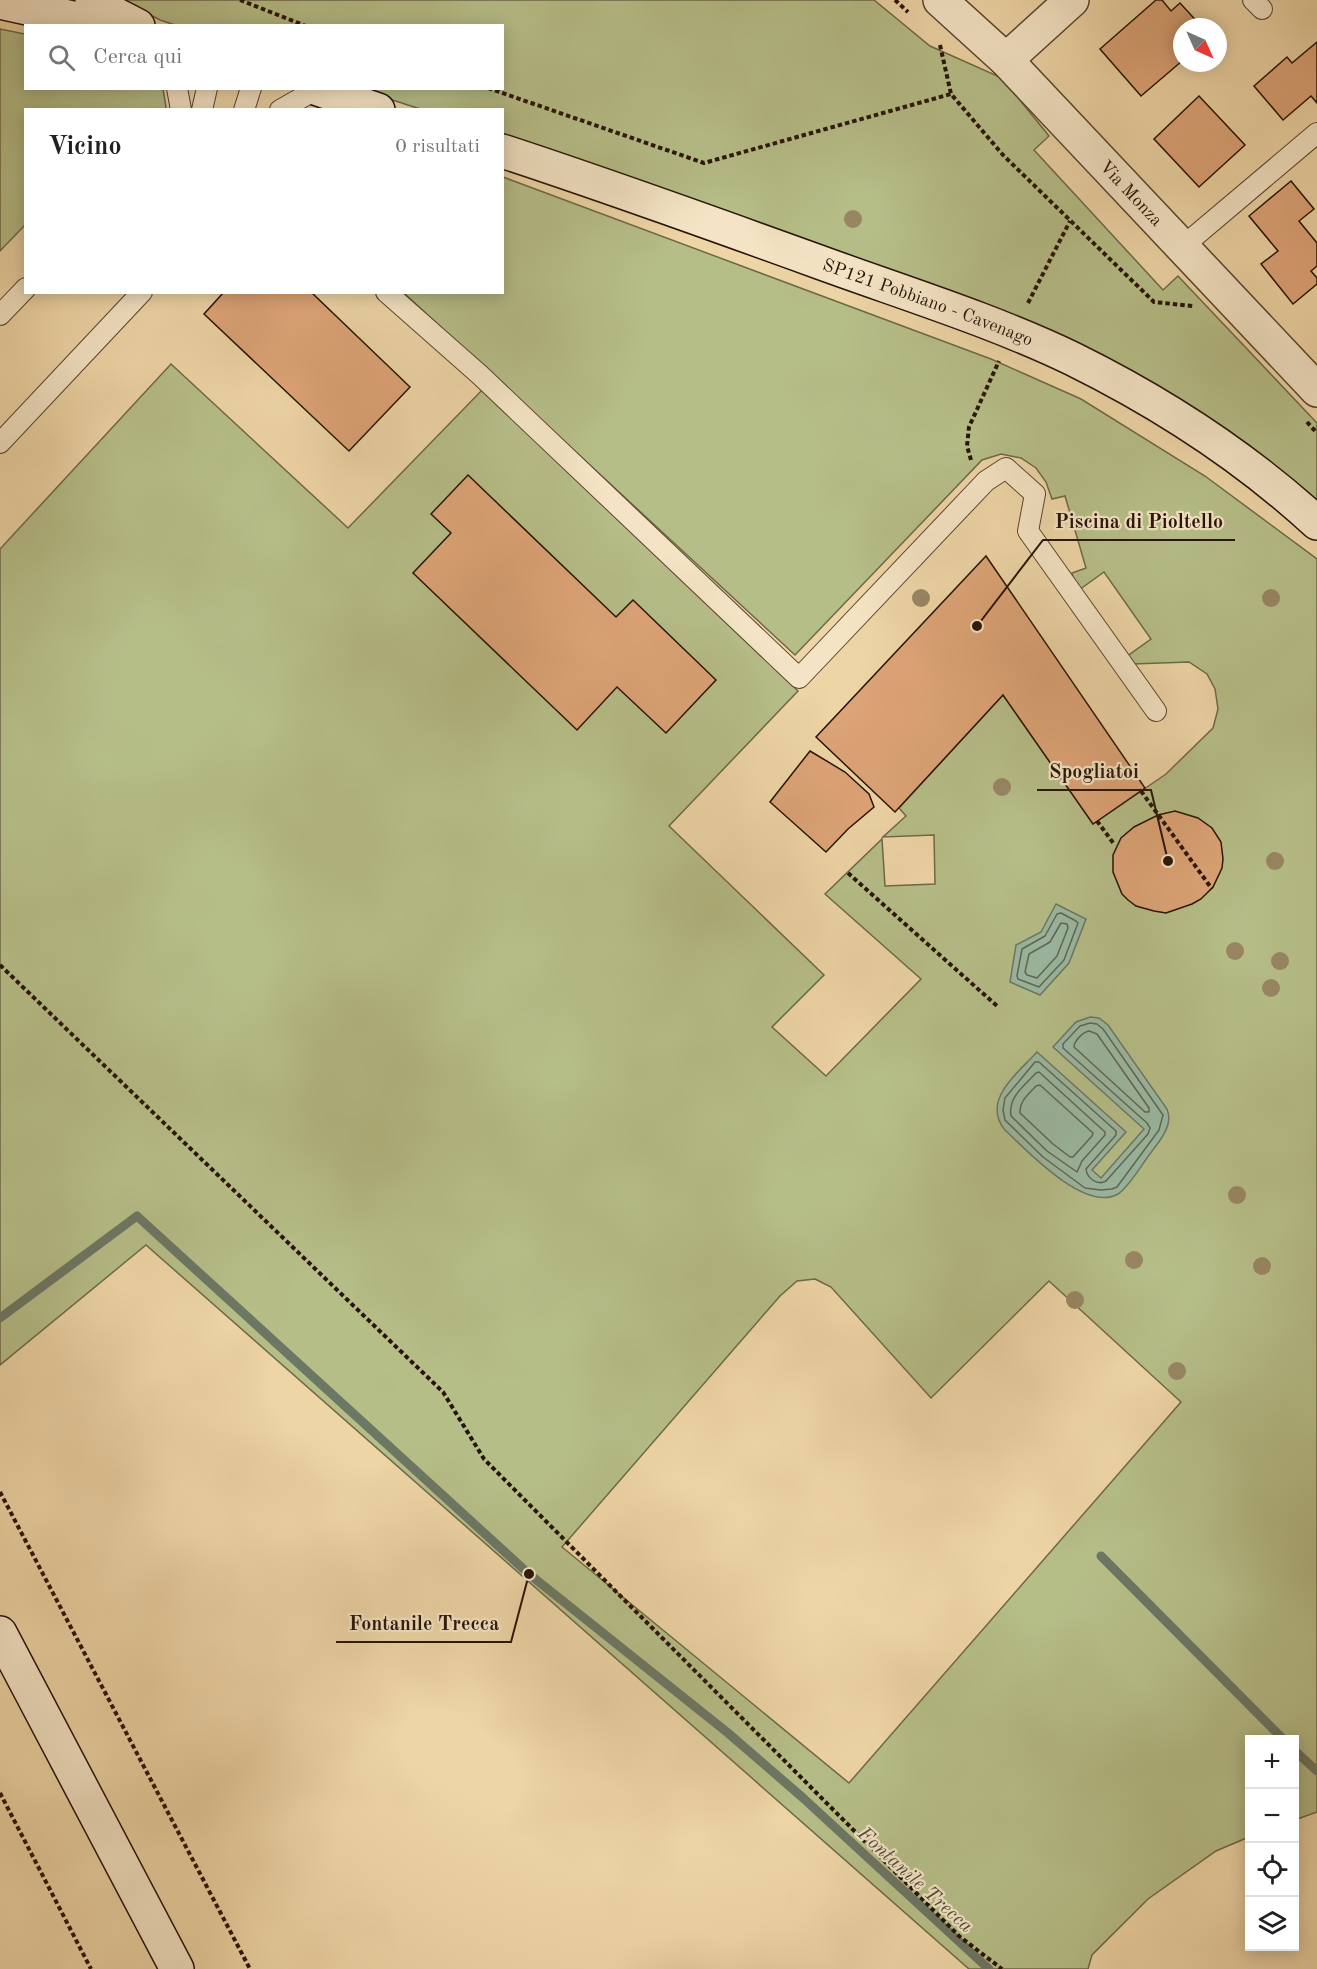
<!DOCTYPE html>
<html lang="it">
<meta charset="utf-8">
<style>
:root{--surface:#fff;--page:#f6f6f6;--text:#202124;--muted:#757577;--line:#e0e0e0}
body{margin:0;font-family:"Old Standard TT",serif;background:var(--page);color:var(--text)}
.controls{position:absolute;right:18px;bottom:18px;display:grid;overflow:hidden;border-radius:0px;box-shadow:0 3px 15px #0003}
.controls button{width:54px;height:54px;display:grid;place-items:center;padding:0;border:0;border-bottom:2px solid var(--line);background:var(--surface);color:var(--text);font:30px sans-serif}
.compass{position:absolute;left:1173px;top:18px;width:54px;height:54px;border-radius:50%;background:var(--surface);box-shadow:0 3px 15px #0003;rotate:135deg}
.list{margin:0;padding:0;list-style:none}
h2{display:flex;justify-content:space-between;align-items:center;height:78px;margin:0;padding:0 24px;font-size:26px}
h2 small{font-size:20px;font-weight:400;color:var(--muted)}
.icon{flex:none;width:33px;height:33px;fill:none;stroke:currentColor;stroke-width:2;stroke-linecap:round;stroke-linejoin:round}
.map{position:relative;flex:none;width:1317px;height:1969px;overflow:hidden}
.search{position:absolute;background:var(--surface);box-shadow:0 3px 15px #0003;left:24px;top:24px;width:480px;height:66px;display:flex;align-items:center;gap:15px;box-sizing:border-box;padding:0 21px;border-radius:0px;color:var(--muted);font-size:22px}
.panel{position:absolute;background:var(--surface);box-shadow:0 3px 15px #0003;left:24px;top:108px;width:480px;height:186px;border-radius:0px}
.map>svg:first-child{display:block}
.green{fill:#b6be88;stroke:#6e6847;stroke-width:1.5;fill-rule:evenodd}
.water{fill:#9ab9a2;stroke:#6c7764;stroke-width:1.5}
.lines{fill:none;stroke-linecap:round;stroke-linejoin:round}
.shore{stroke:#606654;stroke-width:1.5}
.stream{stroke:#6c7764;stroke-width:9}
.building{fill:#dda477;stroke:#271306;stroke-width:1.5}
.lane-casing{stroke:#59442e;stroke-width:22}
.street-casing{stroke:#59442e;stroke-width:36}
.secondary-casing{stroke:#271306;stroke-width:36}
.path{stroke:#271306;stroke-width:4;stroke-dasharray:4.5 3;stroke-linecap:butt}
.lane{stroke:#f4e4c5;stroke-width:20}
.street{stroke:#f4e4c5;stroke-width:33}
.secondary{stroke:#f4e4c5;stroke-width:33}
.tree{fill:#988663}
.labels{text-anchor:middle;stroke-width:4.5;stroke-linejoin:round;paint-order:stroke}
.street-label{font-size:18px;fill:#271306;stroke:#f4e4c5}
.water-label{font-size:20px;font-style:italic;fill:#4f4d3d;stroke:#f4e4c5}
.leader{fill:none;stroke:#271306;stroke-width:2}
.callout-dot{fill:#271306;stroke:#f4e4c5;stroke-width:2}
.callout-label{font-size:20px;text-anchor:middle;font-weight:bold;fill:#271306;stroke:#f4e4c5;stroke-width:4.5;stroke-linejoin:round;paint-order:stroke}
</style>
<div class="map">
<svg width="1317" height="1969" viewBox="0 0 1317 1969">
<rect width="100%" height="100%" fill="#eed5a6"/>
<filter id="stains"><feTurbulence type="fractalNoise" baseFrequency=".00333" numOctaves="4"/><feColorMatrix values="0 0 0 0 .2 0 0 0 0 .09 0 0 0 0 .02 0 0 0 .5 -.17"/></filter>
<radialGradient id="worn" r=".72"><stop offset=".6" stop-color="#630" stop-opacity="0"/><stop offset="1" stop-color="#630" stop-opacity=".3"/></radialGradient>
<path class="green" d="M 122,0 L 874,0 L 930,46 L 1002,78 L 1049,136 L 1034,150 L 1163,290 L 1178,276 L 1317,423 L 1317,500 L 1165,393 L 503,138 L 502,110 L 420,109 L 359,89 L 502,88 L 502,26 L 175,25 L 160,20 Z
M 0,29 L 25,34 L 26,88 L 163,89 L 166,107 L 165,110 L 26,110 L 25,225 L 0,251 Z
M 503,177 L 991,359 L 1081,399 L 1205,476 L 1317,559 L 1317,1812 L 1295,1820 L 1294,1740 L 1250,1740 L 1249,1837 L 1216,1851 L 1148,1899 L 1092,1955 L 1088,1969 L 969,1969 L 146,1245 L 0,1365 L 0,549 L 171,364 L 348,528 L 485,387 L 798,691 L 669,826 L 824,975 L 772,1027 L 826,1076 L 921,979 L 825,894 L 882,839 L 885,886 L 935,884 L 934,835 L 883,837 L 906,816 L 899,808 L 1003,695 L 1093,824 L 1166,774 L 1213,728 L 1218,709 L 1215,689 L 1207,674 L 1189,662 L 1132,664 L 1126,657 L 1151,639 L 1104,572 L 1079,590 L 1074,582 L 1072,573 L 1086,568 L 1065,496 L 1052,499 L 1046,482 L 1036,468 L 1021,458 L 1001,454 L 982,460 L 795,655 L 404,293 L 502,292 ZM 815,1279 L 831,1287 L 931,1398 L 1049,1281 L 1181,1402 L 849,1783 L 562,1547 L 780,1296 L 797,1281 Z"/>
<path class="water" d="M 1056,904 L 1086,919 L 1069,963 L 1040,995 L 1010,982 L 1016,945 L 1041,932 Z
M 1090,1017 L 1099,1018 L 1108,1025 L 1167,1109 C 1174,1126 1159,1141 1150,1154 C 1142,1164 1129,1187 1118,1194 C 1085,1213 1026,1150 1004,1129 C 982,1099 1018,1073 1037,1052 L 1126,1132 L 1092,1170 L 1101,1178 L 1144,1129 L 1053,1047 L 1076,1022 Z"/>
<g class="lines">
<path class="shore" d="M 1061,913 L 1076,921 L 1078,923 L 1064,960 L 1039,987 L 1018,979 L 1017,976 L 1022,949 L 1045,936 L 1057,914 Z
M 1061,923 L 1067,924 L 1068,928 L 1057,956 L 1037,978 L 1027,975 L 1025,972 L 1029,954 L 1050,942 Z
M 1090,1023 L 1097,1024 L 1103,1029 L 1163,1115 L 1159,1130 L 1117,1187 L 1112,1189 L 1101,1190 L 1085,1188 L 1043,1157 L 1005,1120 L 1003,1110 L 1005,1098 L 1035,1062 L 1039,1062 L 1116,1131 L 1116,1135 L 1086,1169 C 1087,1178 1097,1186 1106,1181 L 1148,1134 L 1150,1128 L 1147,1123 L 1063,1048 L 1063,1044 L 1080,1026 Z
M 1089,1031 L 1097,1034 L 1149,1108 L 1149,1112 L 1145,1112 L 1074,1047 C 1074,1041 1083,1032 1089,1031 Z
M 1039,1072 L 1105,1132 L 1105,1135 L 1082,1161 L 1077,1172 L 1047,1151 L 1011,1116 C 1008,1097 1024,1086 1036,1073 Z
M 1040,1085 L 1093,1133 L 1092,1136 L 1073,1157 L 1070,1157 L 1053,1144 L 1020,1113 C 1019,1101 1029,1094 1036,1086 Z"/>
<path class="stream" d="M 0,1318 L 137,1216 L 529,1574 L 728,1733 L 802,1797 L 989,1969
M 1101,1556 L 1284,1740
M 1294,1750 L 1317,1771"/>
</g>
<path class="building" d="M 1156,0 L 1162,0 L 1171,11 L 1180,3 L 1202,27 L 1182,27 L 1182,61 L 1141,96 L 1100,49 Z
M 1317,42 L 1317,103 L 1311,96 L 1283,120 L 1254,86 L 1287,57 L 1292,63 Z
M 1199,96 L 1245,145 L 1199,187 L 1154,139 Z
M 1291,181 L 1314,209 L 1299,221 L 1317,243 L 1317,266 L 1311,271 L 1317,278 L 1317,284 L 1293,304 L 1261,264 L 1278,251 L 1249,216 Z
M 224,292 L 311,292 L 410,387 L 349,451 L 204,314 Z
M 468,475 L 616,617 L 633,600 L 716,680 L 666,733 L 617,687 L 577,730 L 413,573 L 451,533 L 431,514 Z
M 986,556 L 1145,788 L 1093,824 L 1003,695 L 895,812 L 816,737 Z
M 810,751 L 845,772 L 869,794 L 874,807 L 848,829 L 826,852 L 770,802 Z
M 1175,811 L 1198,818 L 1212,828 L 1221,842 L 1223,859 L 1222,868 L 1213,887 L 1201,899 L 1192,904 L 1166,913 L 1154,911 L 1136,906 L 1128,900 L 1122,894 L 1113,872 L 1113,855 L 1121,838 L 1134,827 L 1158,815 Z"/>
<g class="lines">
<defs>
<path id="lane" d="M 1253,0 L 1262,9
M 177,88 L 181,110
M 202,110 L 207,88
M 244,110 L 251,88
M 280,110 L 317,89
M 1182,247 L 1317,133
M 386,292 L 480,375 L 799,678 L 986,481 L 1006,468 L 1035,494 L 1028,531 L 1156,711
M 0,315 L 26,288
M 0,443 L 142,292"/>
<g id="street">
<path id="s1" d="M 940,0 L 1006,60 L 1317,390"/>
<path d="M 1006,60 L 1072,0"/>
</g>
<g id="secondary">
<path d="M 0,2 L 109,26"/>
<path d="M 92,2 L 138,26"/>
<path d="M 315,88 L 378,110"/>
<path id="s2" d="M 502,151 C 609,186 714,224 819,262 C 904,293 992,320 1073,359 C 1160,402 1245,457 1317,523"/>
<path d="M 0,1633 L 177,1969"/>
</g>
</defs>
<use href="#lane" class="lane-casing"/>
<use href="#street" class="street-casing"/>
<use href="#secondary" class="secondary-casing"/>
<path class="path" d="M 240,0 L 306,26
M 895,0 L 908,12
M 940,45 L 951,94 L 1003,155 L 1154,302 L 1193,306
M 488,88 L 704,163 L 951,94
M 1028,303 L 1070,221
M 1307,422 L 1317,433
M 971,460 L 967,446 L 969,427 L 999,361
M 1141,791 L 1212,889
M 1097,821 L 1114,844
M 848,873 L 997,1006
M 0,965 L 443,1392 L 484,1459 L 959,1936 L 1002,1969
M 0,1492 L 250,1969
M 0,1793 L 91,1969"/>
<use href="#lane" class="lane"/>
<use href="#street" class="street"/>
<use href="#secondary" class="secondary"/>
</g>
<g class="tree">
<circle cx="853" cy="219" r="9"/>
<circle cx="921" cy="598" r="9"/>
<circle cx="1271" cy="598" r="9"/>
<circle cx="1002" cy="787" r="9"/>
<circle cx="1275" cy="861" r="9"/>
<circle cx="1235" cy="951" r="9"/>
<circle cx="1280" cy="961" r="9"/>
<circle cx="1271" cy="988" r="9"/>
<circle cx="1237" cy="1195" r="9"/>
<circle cx="1134" cy="1260" r="9"/>
<circle cx="1262" cy="1266" r="9"/>
<circle cx="1075" cy="1300" r="9"/>
<circle cx="1177" cy="1371" r="9"/>
</g>
<g class="labels">
<g class="street-label">
<text dy="6" stroke="none"><textPath href="#s1" startOffset="272">Via Monza</textPath></text>
<text dy="6" stroke="none"><textPath href="#s2" startOffset="452">SP121 Pobbiano - Cavenago</textPath></text>
</g>
<g class="water-label">
<text transform="translate(916 1879) rotate(42)" y="7">Fontanile Trecca</text>
</g>
</g>
<path class="leader" d="M977 626L1043 540H1235M1168 861L1151 790H1037M529 1574L511 1642H336"/>
<g class="callout-dot">
<circle cx="977" cy="626" r="6"/>
<circle cx="1168" cy="861" r="6"/>
<circle cx="529" cy="1574" r="6"/>
</g>
<g class="callout-label">
<text x="1139" y="528">Piscina di Pioltello</text>
<text x="1094" y="778">Spogliatoi</text>
<text x="424" y="1630">Fontanile Trecca</text>
</g>
<rect width="100%" height="100%" filter="url(#stains)"/>
<rect width="100%" height="100%" fill="url(#worn)"/>
</svg>
<div class="controls">
<button>+</button>
<button>−</button>
<button><svg class="icon" aria-label="locate" viewBox="0 0 24 24"><circle cx="12" cy="12" r="6"/><path d="M12 2v4M12 18v4M2 12h4M18 12h4"/></svg></button>
<button><svg class="icon" aria-label="layers" viewBox="0 0 24 24"><path d="M12 4l9 5-9 5-9-5zM3 14l9 5 9-5"/></svg></button>
</div>
<svg class="compass" viewBox="-18 -18 36 36"><path d="M0-13l5 13h-10z" fill="#e53935"/><path d="M0 13l5-13h-10z" fill="#757577"/></svg>
<div class="search"><svg class="icon" aria-label="search" viewBox="0 0 24 24"><circle cx="10" cy="10" r="6"/><path d="M15 15l6 6"/></svg>Cerca qui</div>
<section class="panel">
<h2>Vicino<small>0 risultati</small></h2>
<ul class="list">
</ul>
</section>
</div>
